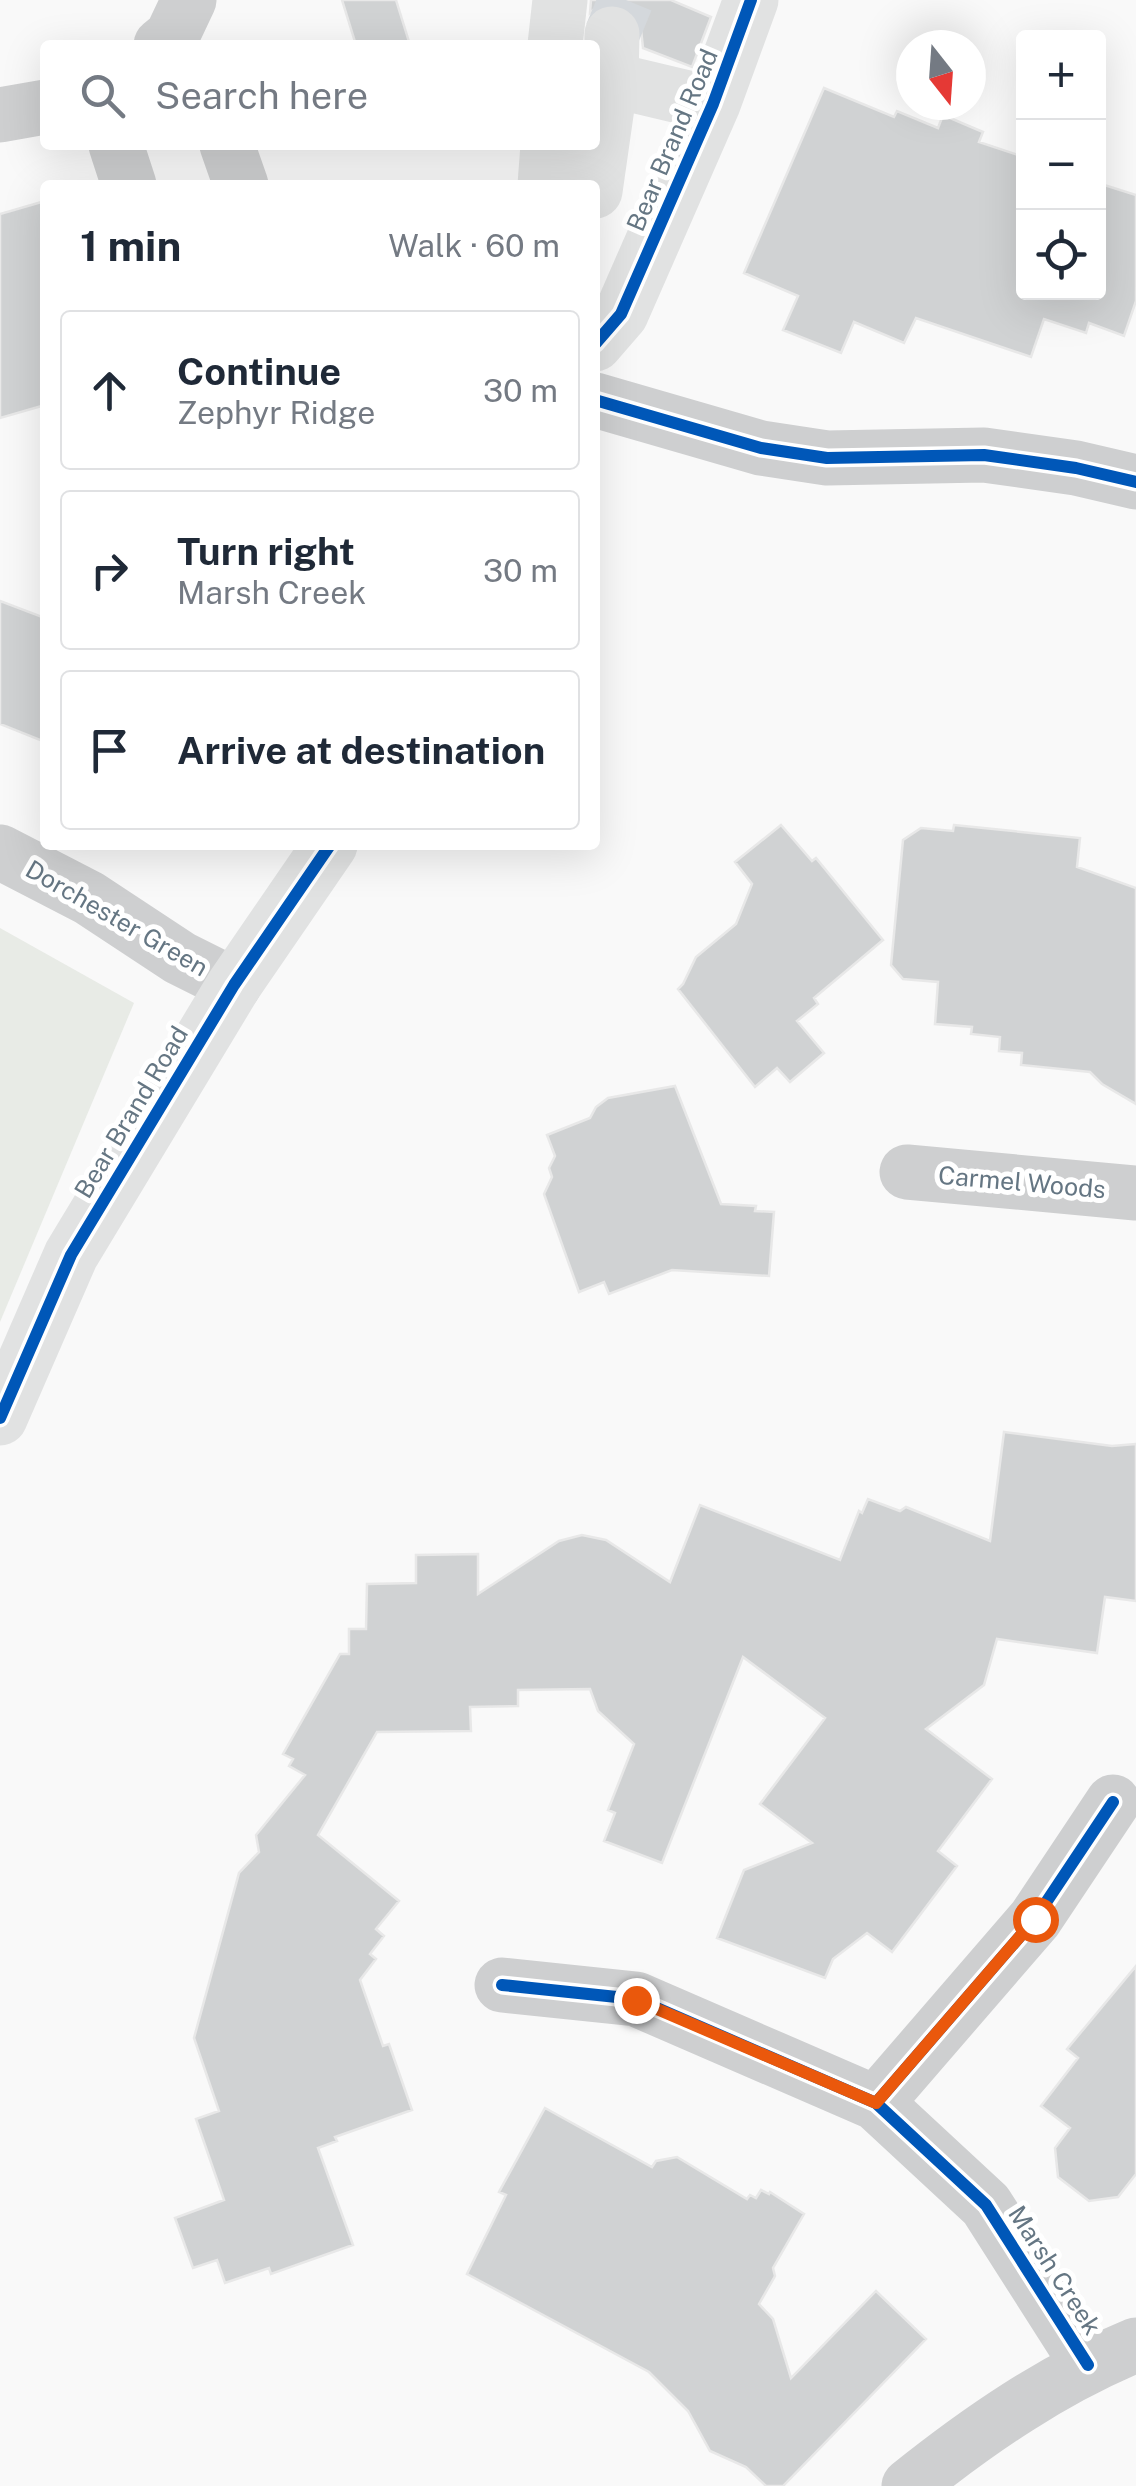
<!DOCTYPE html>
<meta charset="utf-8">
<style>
:root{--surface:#fff;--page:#f2f2f3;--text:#1f2937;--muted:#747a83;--line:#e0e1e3}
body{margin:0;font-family:"Public Sans",sans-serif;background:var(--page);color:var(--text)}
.controls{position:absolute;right:30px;top:30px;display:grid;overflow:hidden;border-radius:10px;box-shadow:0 10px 40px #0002}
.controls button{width:90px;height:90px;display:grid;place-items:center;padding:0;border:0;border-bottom:2px solid var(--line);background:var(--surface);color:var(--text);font:50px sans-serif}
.compass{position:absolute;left:896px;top:30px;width:90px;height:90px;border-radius:50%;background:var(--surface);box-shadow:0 10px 40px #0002;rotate:163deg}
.stop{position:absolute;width:30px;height:30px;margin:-22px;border:8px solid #ea580c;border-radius:50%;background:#fff}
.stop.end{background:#ea580c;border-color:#fff;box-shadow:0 2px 10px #0008}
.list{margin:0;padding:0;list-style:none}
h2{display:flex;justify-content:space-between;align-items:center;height:130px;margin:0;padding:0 40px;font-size:42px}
h2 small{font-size:32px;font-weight:400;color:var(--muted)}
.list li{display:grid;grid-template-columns:65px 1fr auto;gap:30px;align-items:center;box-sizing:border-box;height:160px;margin:0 20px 20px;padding:0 20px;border:2px solid var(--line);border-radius:10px}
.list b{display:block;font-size:38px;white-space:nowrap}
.list p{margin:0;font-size:32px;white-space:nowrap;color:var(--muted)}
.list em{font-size:32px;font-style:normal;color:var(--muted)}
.icon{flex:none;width:55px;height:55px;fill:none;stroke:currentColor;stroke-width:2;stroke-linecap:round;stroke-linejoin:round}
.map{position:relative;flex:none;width:1136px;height:2486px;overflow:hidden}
.search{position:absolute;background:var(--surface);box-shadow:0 10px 40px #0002;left:40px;top:40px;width:560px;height:110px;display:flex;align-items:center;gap:25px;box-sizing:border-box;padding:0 35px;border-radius:10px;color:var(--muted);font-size:38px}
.panel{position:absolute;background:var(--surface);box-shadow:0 10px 40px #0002;left:40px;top:180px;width:560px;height:670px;border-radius:10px}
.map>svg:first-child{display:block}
.green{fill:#e8ebe6}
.building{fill:#d0d2d3;stroke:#e8e8e8;stroke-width:2.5}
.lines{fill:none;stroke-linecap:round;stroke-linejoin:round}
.secondary-tunnel{stroke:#d4d8dc;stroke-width:55;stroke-dasharray:55 28;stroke-linecap:butt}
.street{stroke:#cecfd0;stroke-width:55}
.secondary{stroke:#e1e2e2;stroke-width:55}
.cycleway-casing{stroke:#fff;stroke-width:19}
.cycleway{stroke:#0057b8;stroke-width:12}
.route{stroke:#ea580c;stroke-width:12}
.labels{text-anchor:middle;stroke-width:10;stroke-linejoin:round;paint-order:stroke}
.street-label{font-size:25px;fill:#657683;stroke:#fff}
</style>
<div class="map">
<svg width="1136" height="2486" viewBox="0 0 1136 2486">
<rect width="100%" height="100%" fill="#f9f9f9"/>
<path class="green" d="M 0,928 L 134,1003 L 0,1322 Z"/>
<path class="building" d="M 342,0 L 396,0 L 410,45 L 356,45 Z
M 591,0 L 671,0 L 711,17 L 692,67 L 643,48 L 640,20 L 629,8 L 612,3 L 598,6 L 590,13 Z
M 824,88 L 894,117 L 897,111 L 938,128 L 943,115 L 983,132 L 979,142 L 1024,157 L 1024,292 L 1098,292 L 1098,183 L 1136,195 L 1136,301 L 1124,336 L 1089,323 L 1086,333 L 1044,319 L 1031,357 L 916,318 L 904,343 L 854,322 L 841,353 L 783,330 L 798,296 L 744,273 Z
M 45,201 L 45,405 L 0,418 L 0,214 Z
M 0,601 L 45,618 L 45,742 L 0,724 Z
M 781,825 L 812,861 L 816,858 L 883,940 L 814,998 L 818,1004 L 797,1021 L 824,1053 L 790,1082 L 777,1068 L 755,1087 L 678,989 L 683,984 L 696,957 L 736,924 L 752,884 L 735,862 Z
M 954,825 L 1080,838 L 1077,867 L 1136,888 L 1136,1104 L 1102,1084 L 1090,1072 L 1021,1065 L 1022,1053 L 999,1051 L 1000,1037 L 971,1034 L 972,1027 L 935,1024 L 938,982 L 903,979 L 891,965 L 903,840 L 921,828 L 953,831 Z
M 675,1086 L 721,1204 L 756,1206 L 755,1211 L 774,1212 L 769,1276 L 672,1270 L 609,1294 L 604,1282 L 579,1292 L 544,1194 L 552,1177 L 549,1168 L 555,1156 L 547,1135 L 590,1118 L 596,1107 L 608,1098 Z
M 1004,1432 L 1112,1446 L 1136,1444 L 1136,1601 L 1105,1597 L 1097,1653 L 997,1639 L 984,1685 L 926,1729 L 992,1779 L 938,1851 L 957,1866 L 892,1952 L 867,1933 L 833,1959 L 825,1978 L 717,1938 L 744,1870 L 812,1843 L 760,1804 L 825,1718 L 743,1657 L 662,1863 L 604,1841 L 615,1813 L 608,1810 L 634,1744 L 598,1711 L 590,1689 L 518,1690 L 518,1706 L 470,1707 L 471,1731 L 377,1732 L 318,1835 L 399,1901 L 376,1929 L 384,1936 L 370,1954 L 376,1959 L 360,1980 L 383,2046 L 389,2044 L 412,2110 L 335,2137 L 337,2141 L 318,2148 L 353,2245 L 271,2274 L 269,2268 L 225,2283 L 217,2260 L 193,2268 L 175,2218 L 224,2200 L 196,2119 L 219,2111 L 194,2038 L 239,1873 L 259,1852 L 256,1835 L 305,1775 L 289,1766 L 293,1759 L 283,1754 L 340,1654 L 349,1654 L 349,1629 L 366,1629 L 367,1584 L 416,1583 L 416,1555 L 478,1554 L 478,1594 L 559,1541 L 582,1535 L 606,1540 L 670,1582 L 700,1505 L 840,1560 L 859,1511 L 862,1513 L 868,1499 L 900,1511 L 906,1507 L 990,1541 Z
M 1136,1966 L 1136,2174 L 1118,2197 L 1089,2201 L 1058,2177 L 1055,2148 L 1070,2128 L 1041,2106 L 1078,2058 L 1067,2049 Z
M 545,2108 L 652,2167 L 656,2161 L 677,2157 L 747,2199 L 750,2195 L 756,2198 L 761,2190 L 769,2194 L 770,2192 L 804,2214 L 773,2268 L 775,2276 L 759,2304 L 773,2319 L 791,2378 L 876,2291 L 926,2339 L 783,2486 L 766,2486 L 746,2467 L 710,2451 L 688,2411 L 649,2372 L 467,2274 L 506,2195 L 499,2192 Z"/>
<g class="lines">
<path class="secondary-tunnel" d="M 612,34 L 626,0"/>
<path class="street" d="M 161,45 L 172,36 L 189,0
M 0,115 L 45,107
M 116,145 L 129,185
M 227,145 L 241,185
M 595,400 L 761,448 L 827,458 L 984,455 L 1076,468 L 1136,482
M 0,852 L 89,898 L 180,958 L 234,985
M 907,1172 L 1136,1193
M 502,1985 L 636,1999 L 876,2103 L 986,2205 L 1088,2365
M 876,2103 L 1035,1919 L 1113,1802
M 909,2486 C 979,2430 1053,2379 1136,2345"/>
<path class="secondary" d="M 555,45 L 560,0
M 595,76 L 713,104
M 545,185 L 548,145
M 595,191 L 611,79 L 612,34
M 595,344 L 621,314 L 713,104 L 751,0
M 0,1418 L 71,1255 L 234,985 L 330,845"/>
<defs>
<path id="cycleway" d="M 595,344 L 621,314 L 713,104 L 751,0
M 595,400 L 761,448 L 827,458 L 984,455 L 1076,468 L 1136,482
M 0,1418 L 71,1255 L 234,985 L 330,845
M 502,1985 L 636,1999 L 876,2103 L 986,2205 L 1088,2365
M 876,2103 L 1035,1919 L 1113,1802"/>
</defs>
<use href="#cycleway" class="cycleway-casing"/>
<use href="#cycleway" class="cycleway"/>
</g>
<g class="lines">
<path class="route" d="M 636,2000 L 876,2103 L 1035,1919"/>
</g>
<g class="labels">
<g class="street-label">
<text transform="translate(672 140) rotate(-67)" y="9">Bear Brand Road</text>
<text transform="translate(117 918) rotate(30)" y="9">Dorchester Green</text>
<text transform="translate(131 1112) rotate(-59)" y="9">Bear Brand Road</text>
<text transform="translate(1022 1182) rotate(5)" y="9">Carmel Woods</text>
<text transform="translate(1055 2270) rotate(57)" y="9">Marsh Creek</text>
</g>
</g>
</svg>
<div class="controls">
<button>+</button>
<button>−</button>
<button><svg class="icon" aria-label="locate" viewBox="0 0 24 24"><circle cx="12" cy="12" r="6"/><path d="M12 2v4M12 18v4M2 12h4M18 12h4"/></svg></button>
</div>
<svg class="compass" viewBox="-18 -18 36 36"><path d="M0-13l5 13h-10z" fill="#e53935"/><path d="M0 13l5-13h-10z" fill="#747a83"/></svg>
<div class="stop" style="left:1035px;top:1919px"></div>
<div class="stop end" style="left:636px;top:2000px"></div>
<div class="search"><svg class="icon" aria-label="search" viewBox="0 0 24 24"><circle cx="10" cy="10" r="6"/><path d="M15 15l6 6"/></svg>Search here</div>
<section class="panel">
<h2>1 min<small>Walk · 60 m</small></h2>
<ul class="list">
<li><svg class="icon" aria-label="ahead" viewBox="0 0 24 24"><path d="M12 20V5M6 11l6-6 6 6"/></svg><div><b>Continue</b><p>Zephyr Ridge</p></div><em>30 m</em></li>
<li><svg class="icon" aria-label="right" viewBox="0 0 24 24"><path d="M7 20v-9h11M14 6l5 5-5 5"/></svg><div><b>Turn right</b><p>Marsh Creek</p></div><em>30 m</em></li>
<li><svg class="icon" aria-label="arrive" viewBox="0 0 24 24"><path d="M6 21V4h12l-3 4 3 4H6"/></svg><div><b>Arrive at destination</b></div></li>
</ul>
</section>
</div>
